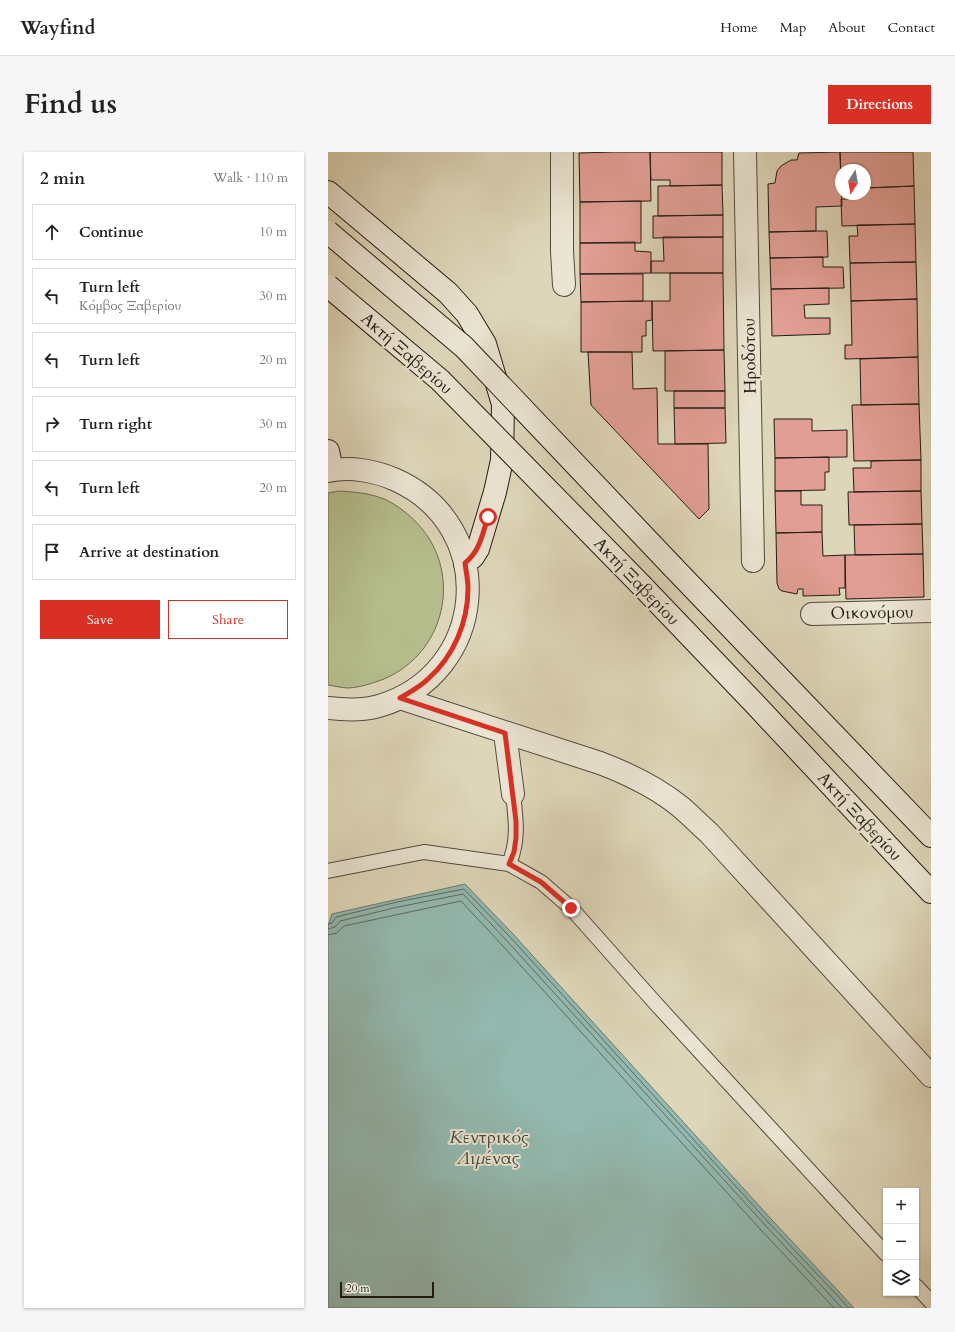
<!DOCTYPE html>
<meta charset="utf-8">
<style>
:root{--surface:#fff;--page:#f6f6f6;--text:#222;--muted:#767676;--line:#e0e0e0;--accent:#d93025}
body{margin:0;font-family:Cardo,serif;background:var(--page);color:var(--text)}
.controls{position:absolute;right:12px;bottom:12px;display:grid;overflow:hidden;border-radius:0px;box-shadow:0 1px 3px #0004}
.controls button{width:36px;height:36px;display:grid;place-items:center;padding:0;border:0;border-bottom:1px solid var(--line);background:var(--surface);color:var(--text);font:20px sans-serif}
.compass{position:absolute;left:507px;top:12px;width:36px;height:36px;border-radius:50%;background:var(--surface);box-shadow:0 1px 3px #0004;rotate:191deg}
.scale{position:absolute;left:12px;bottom:10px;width:94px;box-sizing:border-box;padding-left:4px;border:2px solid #251b13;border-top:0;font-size:11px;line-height:14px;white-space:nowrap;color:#251b13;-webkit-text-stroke:3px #eae4d2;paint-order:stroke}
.stop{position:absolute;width:12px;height:12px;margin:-9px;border:3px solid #d93025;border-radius:50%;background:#fff}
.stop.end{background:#d93025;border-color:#fff;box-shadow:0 1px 4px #0008}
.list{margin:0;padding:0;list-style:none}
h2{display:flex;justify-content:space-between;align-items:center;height:52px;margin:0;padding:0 16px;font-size:17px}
h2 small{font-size:13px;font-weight:400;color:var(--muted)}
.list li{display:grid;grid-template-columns:26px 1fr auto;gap:12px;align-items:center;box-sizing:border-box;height:56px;margin:0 8px 8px;padding:0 8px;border:1px solid var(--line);border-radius:0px}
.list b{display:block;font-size:15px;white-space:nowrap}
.list p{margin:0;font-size:13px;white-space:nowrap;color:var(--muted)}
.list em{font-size:13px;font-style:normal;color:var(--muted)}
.actions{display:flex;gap:8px;padding:12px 16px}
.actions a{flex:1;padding:9px 0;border:1px solid var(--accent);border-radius:0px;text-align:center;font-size:14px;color:var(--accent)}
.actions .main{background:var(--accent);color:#fff}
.icon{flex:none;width:22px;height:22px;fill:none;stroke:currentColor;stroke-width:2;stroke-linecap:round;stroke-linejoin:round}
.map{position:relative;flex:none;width:603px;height:1156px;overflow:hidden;border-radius:0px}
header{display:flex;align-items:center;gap:24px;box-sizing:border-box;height:56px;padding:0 20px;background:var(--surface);border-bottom:1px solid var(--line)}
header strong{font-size:19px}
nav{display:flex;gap:22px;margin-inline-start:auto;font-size:14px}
.intro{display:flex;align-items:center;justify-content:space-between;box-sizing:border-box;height:96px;padding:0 24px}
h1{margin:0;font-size:28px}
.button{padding:10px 18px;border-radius:0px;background:var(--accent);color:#fff;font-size:14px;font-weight:700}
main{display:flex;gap:24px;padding:0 24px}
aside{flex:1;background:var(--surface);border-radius:0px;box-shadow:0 1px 3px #0004}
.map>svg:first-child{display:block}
.green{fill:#b5bd8c;stroke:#6d6c50}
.water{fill:#93b9b0;stroke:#677a71}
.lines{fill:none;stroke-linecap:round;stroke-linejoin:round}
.shore{stroke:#5c6a62;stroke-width:1}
.building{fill:#e19e94;stroke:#251b13}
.service-casing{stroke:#534a3c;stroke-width:16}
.minor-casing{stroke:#534a3c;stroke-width:24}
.secondary-casing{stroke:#251b13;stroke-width:24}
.service{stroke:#eae4d2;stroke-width:14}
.minor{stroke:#eae4d2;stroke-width:22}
.secondary{stroke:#eae4d2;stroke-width:22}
.secondary-bridge-casing{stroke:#251b13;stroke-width:24;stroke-linecap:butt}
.secondary-bridge{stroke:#eae4d2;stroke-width:22}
.route{stroke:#d93025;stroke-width:5}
.labels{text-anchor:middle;stroke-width:4;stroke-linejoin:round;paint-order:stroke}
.street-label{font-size:17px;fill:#251b13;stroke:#eae4d2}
.water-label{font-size:18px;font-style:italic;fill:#464a42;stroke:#eae4d2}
</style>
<header>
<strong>Wayfind</strong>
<nav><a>Home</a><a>Map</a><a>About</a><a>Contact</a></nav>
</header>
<div class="intro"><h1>Find us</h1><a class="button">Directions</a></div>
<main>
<aside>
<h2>2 min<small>Walk · 110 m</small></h2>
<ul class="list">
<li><svg class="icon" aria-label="ahead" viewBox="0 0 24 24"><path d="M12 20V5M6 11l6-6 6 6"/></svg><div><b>Continue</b></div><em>10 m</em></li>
<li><svg class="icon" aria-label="left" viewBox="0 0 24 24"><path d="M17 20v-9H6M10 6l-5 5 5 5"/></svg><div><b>Turn left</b><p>Κόμβος Ξαβερίου</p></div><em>30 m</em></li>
<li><svg class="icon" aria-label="left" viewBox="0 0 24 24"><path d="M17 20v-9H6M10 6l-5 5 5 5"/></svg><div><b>Turn left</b></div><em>20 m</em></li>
<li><svg class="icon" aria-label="right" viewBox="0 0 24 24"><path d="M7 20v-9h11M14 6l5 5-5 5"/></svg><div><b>Turn right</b></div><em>30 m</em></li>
<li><svg class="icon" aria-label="left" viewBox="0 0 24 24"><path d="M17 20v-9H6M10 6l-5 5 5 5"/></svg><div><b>Turn left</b></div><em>20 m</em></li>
<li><svg class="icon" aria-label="arrive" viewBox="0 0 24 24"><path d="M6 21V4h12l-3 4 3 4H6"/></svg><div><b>Arrive at destination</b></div></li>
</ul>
<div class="actions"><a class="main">Save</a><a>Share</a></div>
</aside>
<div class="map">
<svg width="603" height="1156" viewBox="0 0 603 1156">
<rect width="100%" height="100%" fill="#ded6b9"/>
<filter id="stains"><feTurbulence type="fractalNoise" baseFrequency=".005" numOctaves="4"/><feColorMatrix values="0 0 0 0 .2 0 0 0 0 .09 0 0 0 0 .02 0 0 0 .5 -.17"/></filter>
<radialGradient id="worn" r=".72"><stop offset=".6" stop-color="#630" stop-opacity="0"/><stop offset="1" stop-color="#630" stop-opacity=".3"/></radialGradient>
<path class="green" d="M 11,339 C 26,340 41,341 56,347 C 67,352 77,359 86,368 C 136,416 120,500 56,527 C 45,531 34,535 21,536 C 14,536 7,534 0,533 L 0,341 Z"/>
<path class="water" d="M 137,732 L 185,782 L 444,1068 L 526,1156 L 0,1156 L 0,774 L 4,762 Z"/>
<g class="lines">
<path class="shore" d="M 0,772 L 4,771 L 8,765 L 69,750 L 136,737 L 182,785 L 441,1071 L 521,1156
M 0,777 L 7,775 L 12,769 L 70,755 L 135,742 L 179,789 L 438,1074 L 514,1156
M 0,783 L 9,781 L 16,774 L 133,749 L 174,793 L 433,1078 L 506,1156"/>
</g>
<path class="building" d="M 287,0 L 322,0 L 323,49 L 252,50 L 251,1 Z
M 322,0 L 394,0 L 394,33 L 342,34 L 342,28 L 323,28 Z
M 512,0 L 514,54 L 488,55 L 488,79 L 441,80 L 440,32 L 447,31 L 449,19 L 453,14 L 463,8 L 469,8 L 471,1 Z
M 512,0 L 585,0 L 586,34 L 537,36 L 537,18 L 513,18 L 513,36 Z
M 394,33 L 395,63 L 330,64 L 330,34 Z
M 586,34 L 587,72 L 514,74 L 513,47 L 525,47 L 525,42 L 537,42 L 537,36 Z
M 313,49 L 313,91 L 252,91 L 252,50 Z
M 395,63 L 395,85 L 325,86 L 325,64 Z
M 587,72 L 588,110 L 522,111 L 521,84 L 530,84 L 529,73 Z
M 488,79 L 499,79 L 500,105 L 442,106 L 441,80 Z
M 335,85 L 395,85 L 395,121 L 323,121 L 323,109 L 336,109 Z
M 307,90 L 307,99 L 323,100 L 323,121 L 252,122 L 252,91 Z
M 495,105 L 495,115 L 515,115 L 516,136 L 443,137 L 442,106 Z
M 588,110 L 589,147 L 523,149 L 522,111 Z
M 342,121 L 395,121 L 396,198 L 325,199 L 324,149 L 342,149 Z
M 252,122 L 315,122 L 315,149 L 253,150 Z
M 501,136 L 501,152 L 476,153 L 477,166 L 502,166 L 502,182 L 444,184 L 443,137 Z
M 589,147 L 590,205 L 517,207 L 517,193 L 524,193 L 523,149 Z
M 324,149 L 324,168 L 318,169 L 318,184 L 314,184 L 314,200 L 253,200 L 253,150 Z
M 396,198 L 397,239 L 337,239 L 337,199 Z
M 260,200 L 304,200 L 305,237 L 329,236 L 330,292 L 380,292 L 381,357 L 371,367 L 263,253 Z
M 590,205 L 591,252 L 533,253 L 532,207 Z
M 346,239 L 397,239 L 397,256 L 346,256 Z
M 591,252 L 593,308 L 526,309 L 524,253 Z
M 346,256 L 397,256 L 398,291 L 347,292 Z
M 446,267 L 484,267 L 484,279 L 519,278 L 519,305 L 447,306 Z
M 501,305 L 501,320 L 497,320 L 497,338 L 447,339 L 447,306 Z
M 593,308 L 593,339 L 526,340 L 525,316 L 543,316 L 543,309 Z
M 447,339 L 473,339 L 473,353 L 494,353 L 494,380 L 448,381 Z
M 593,339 L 594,372 L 521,373 L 520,340 Z
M 594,372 L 595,402 L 527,403 L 526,373 Z
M 494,380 L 495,404 L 517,403 L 517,436 L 511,436 L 512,443 L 475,444 L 475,437 L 470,437 L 469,442 L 454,439 L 451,437 L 449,431 L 448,381 Z
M 595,402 L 596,445 L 518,447 L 517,403 Z"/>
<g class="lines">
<defs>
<path id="service" d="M 181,712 C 191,688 188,668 185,642
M 0,719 L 96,700 L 181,712 L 213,730 L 243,756 L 329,853 L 558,1102
M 588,1134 L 603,1150"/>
<path id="minor" d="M 234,0 L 234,99 L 236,133
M 417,0 L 425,409
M 0,319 C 22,314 48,319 68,328 C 172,375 160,522 51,554 C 34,559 17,558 0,556
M 484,462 L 603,459
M 72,546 L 272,611 C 301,622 330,636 354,656 C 363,664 372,673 381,681 L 603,924
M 177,581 L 185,642"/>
<path id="secondary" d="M 0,40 L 120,141 L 139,162 L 157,192 L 175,252 L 174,308 L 167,340 L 150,397 L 145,405 L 137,411
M 0,299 L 4,318
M 345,415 L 603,684
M 315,435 L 427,552 L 603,740"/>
</defs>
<use href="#service" class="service-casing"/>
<use href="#minor" class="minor-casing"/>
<use href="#secondary" class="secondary-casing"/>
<use href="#service" class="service"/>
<use href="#minor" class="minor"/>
<use href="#secondary" class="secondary"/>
<defs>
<path id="secondary-bridge" d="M 0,80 L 136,195 L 345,415
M 0,134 L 112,228 L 315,435"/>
</defs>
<use href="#secondary-bridge" class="secondary-bridge-casing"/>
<use href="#secondary-bridge" class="secondary-bridge"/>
</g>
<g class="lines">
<path class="route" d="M 160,365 C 154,383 152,399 137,411 C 138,419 140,428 140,436 C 140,470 126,504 100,527 C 92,535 82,540 72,546 L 177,581 L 188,669 L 188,686 L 186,700 L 181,712 L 213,730 L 243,756"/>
</g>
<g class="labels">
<g class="street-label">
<text transform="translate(79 201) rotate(41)" y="6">Ακτή Ξαβερίου</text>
<text transform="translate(421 204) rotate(-91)" y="6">Ηροδότου</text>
<text transform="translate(309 429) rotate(46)" y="6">Ακτή Ξαβερίου</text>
<text transform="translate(544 460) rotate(-1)" y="6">Οικονόμου</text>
<text transform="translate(532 664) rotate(47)" y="6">Ακτή Ξαβερίου</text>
</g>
<g class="water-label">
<text x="161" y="991">Κεντρικός<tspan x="161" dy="21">Λιμένας</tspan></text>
</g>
</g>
<rect width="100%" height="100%" filter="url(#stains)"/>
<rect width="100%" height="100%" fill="url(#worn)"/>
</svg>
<div class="controls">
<button>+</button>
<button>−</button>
<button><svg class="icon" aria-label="layers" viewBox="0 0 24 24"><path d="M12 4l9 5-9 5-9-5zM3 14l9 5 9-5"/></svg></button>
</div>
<svg class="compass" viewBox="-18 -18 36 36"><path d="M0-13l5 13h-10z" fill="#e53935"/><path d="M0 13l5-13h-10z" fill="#767676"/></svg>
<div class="scale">20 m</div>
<div class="stop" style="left:160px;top:365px"></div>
<div class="stop end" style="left:243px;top:756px"></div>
</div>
</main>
